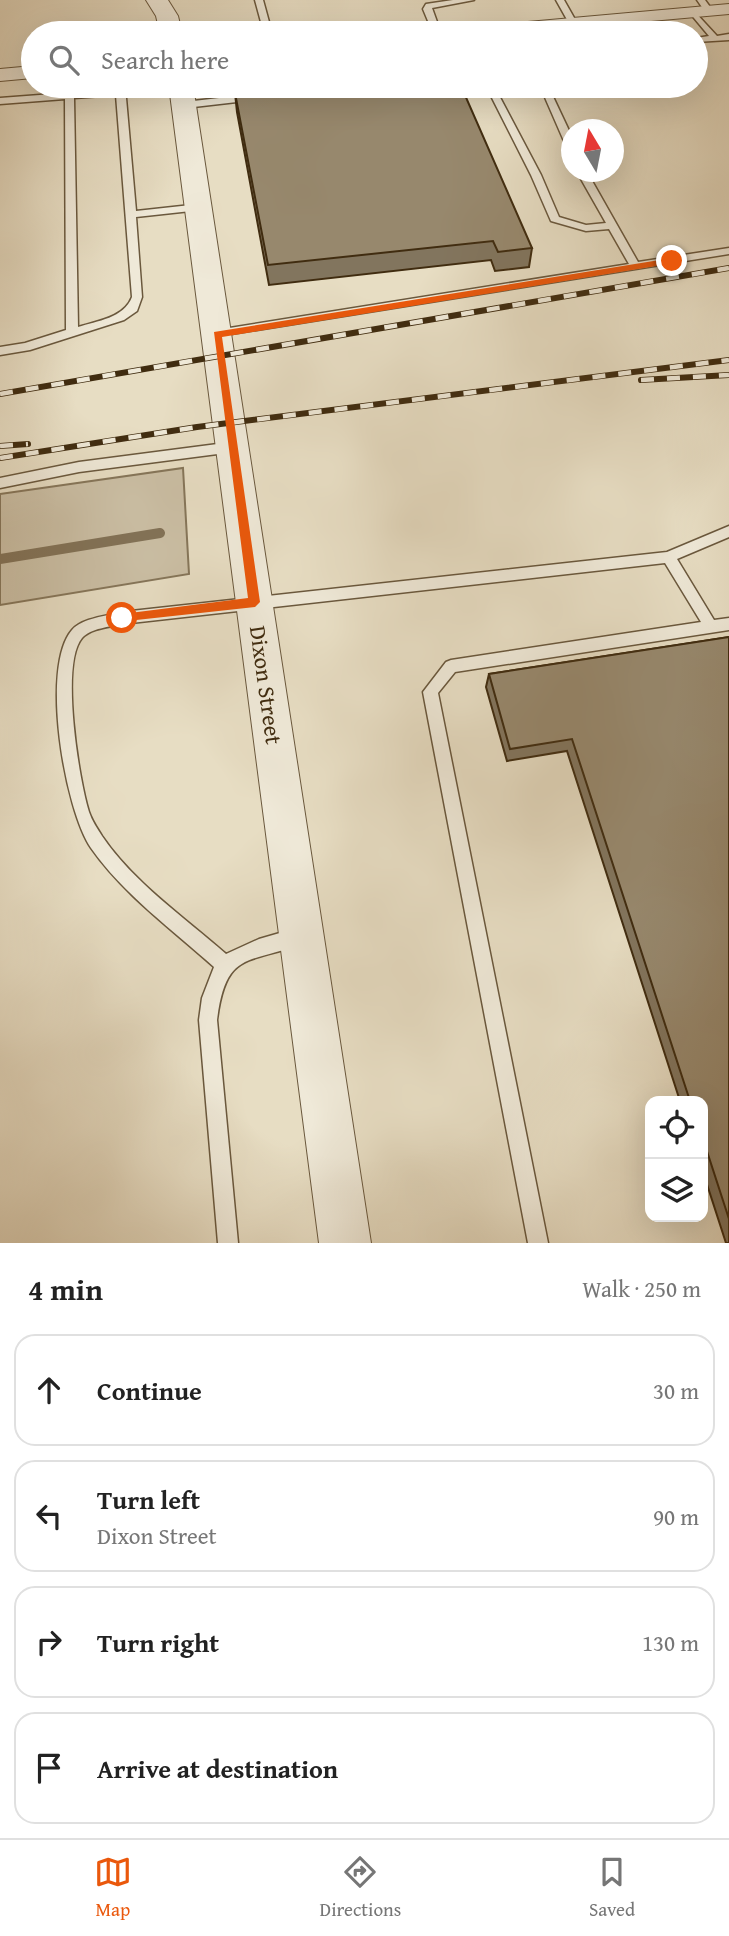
<!DOCTYPE html>
<meta charset="utf-8">
<style>
:root{--surface:#fff;--page:#f2f2f2;--text:#222;--muted:#767676;--line:#e0e0e0;--accent:#ea580c}
body{margin:0;font-family:"Gentium Book Plus",serif;background:var(--page);color:var(--text)}
.controls{position:absolute;right:21px;bottom:21px;display:grid;overflow:hidden;border-radius:14px;box-shadow:0 7px 28px #0002}
.controls button{width:63px;height:63px;display:grid;place-items:center;padding:0;border:0;border-bottom:2px solid var(--line);background:var(--surface);color:var(--text);font:35px sans-serif}
.compass{position:absolute;left:561px;top:119px;width:63px;height:63px;border-radius:50%;background:var(--surface);box-shadow:0 7px 28px #0002;rotate:350deg}
.stop{position:absolute;width:21px;height:21px;margin:-16px;border:5px solid #ea580c;border-radius:50%;background:#fff}
.stop.end{background:#ea580c;border-color:#fff;box-shadow:0 2px 7px #0008}
.list{margin:0;padding:0;list-style:none}
h2{display:flex;justify-content:space-between;align-items:center;height:91px;margin:0;padding:0 28px;font-size:30px}
h2 small{font-size:23px;font-weight:400;color:var(--muted)}
.list li{display:grid;grid-template-columns:46px 1fr auto;gap:21px;align-items:center;box-sizing:border-box;height:112px;margin:0 14px 14px;padding:0 14px;border:2px solid var(--line);border-radius:21px}
.list b{display:block;font-size:26px;white-space:nowrap}
.list p{margin:0;font-size:23px;white-space:nowrap;color:var(--muted)}
.list em{font-size:23px;font-style:normal;color:var(--muted)}
.icon{flex:none;width:38px;height:38px;fill:none;stroke:currentColor;stroke-width:2;stroke-linecap:round;stroke-linejoin:round}
.map{position:relative;flex:none;width:729px;height:1243px;overflow:hidden}
.search{position:absolute;background:var(--surface);box-shadow:0 7px 28px #0002;left:21px;right:21px;top:21px;height:77px;display:flex;align-items:center;gap:18px;box-sizing:border-box;padding:0 24px;border-radius:38px;color:var(--muted);font-size:26px}
.sheet{height:595px;background:var(--surface)}
nav{display:flex;justify-content:space-around;align-items:center;box-sizing:border-box;height:98px;border-top:2px solid var(--line);background:var(--surface);font-size:19px;color:var(--muted)}
nav a{display:grid;justify-items:center;gap:4px}
nav .on{color:var(--accent)}
.map>svg:first-child{display:block}
.green{fill:#cbbfa5;stroke:#86765a;stroke-width:2}
.lines{fill:none;stroke-linecap:round;stroke-linejoin:round}
.stream{stroke:#827257;stroke-width:10}
.service-casing{stroke:#6a583d;stroke-width:3}
.minor-casing{stroke:#6a583d;stroke-width:2}
.tertiary-casing{stroke:#6a583d;stroke-width:2}
.service{fill:#efe9d8;fill-rule:evenodd}
.minor{fill:#efe9d8;fill-rule:evenodd}
.tertiary{fill:#efe9d8;fill-rule:evenodd}
.rail-casing{stroke:#402c10;stroke-width:6}
.rail{stroke:#efe9d8;stroke-width:4.5;stroke-dasharray:13;stroke-linecap:butt}
.wall{fill:#82755e;stroke:#402c10;stroke-width:2}
.building{fill:#97886d;stroke:#402c10;stroke-width:2}
.route{fill:#ea580c}
.labels{text-anchor:middle;stroke-width:6;stroke-linejoin:round;paint-order:stroke}
.street-label{font-size:23px;fill:#402c10;stroke:#efe9d8}
</style>
<div class="map">
<svg width="729" height="1243" viewBox="0 0 729 1243">
<rect width="100%" height="100%" fill="#e7ddc3"/>
<filter id="stains"><feTurbulence type="fractalNoise" baseFrequency=".00286" numOctaves="4"/><feColorMatrix values="0 0 0 0 .2 0 0 0 0 .09 0 0 0 0 .02 0 0 0 .5 -.17"/></filter>
<radialGradient id="worn" r=".72"><stop offset=".6" stop-color="#630" stop-opacity="0"/><stop offset="1" stop-color="#630" stop-opacity=".3"/></radialGradient>
<path class="green" d="M 183,468 L 189,574 L 0,605 L 0,494 Z"/>
<g class="lines">
<path class="stream" d="M 0,559 L 160,533"/>
<defs>
<path id="service" d="M 255,0 L 263,0 L 272,33 L 264,33 Z
M 453,0 L 474,0 L 432,8 L 441,33 L 433,33 L 423,9 L 426,4 Z
M 556,0 L 564,0 L 577,23 L 576,25 L 570,25 Z
M 697,0 L 705,0 L 713,11 L 712,13 L 706,13 Z
M 693,10 L 717,36 L 729,34 L 729,40 L 696,42 L 696,38 L 709,36 L 689,12 Z
M 265,86 L 277,86 L 237,102 L 185,108 L 180,105 L 185,102 L 236,96 Z
M 486,86 L 494,86 L 541,175 L 559,217 L 586,225 L 606,223 L 577,172 L 587,172 L 638,262 L 729,248 L 729,254 L 213,337 L 211,334 L 217,330 L 629,264 L 609,229 L 586,231 L 551,221 L 531,175 Z
M 540,86 L 548,86 L 572,137 L 572,151 L 567,148 Z
M 119,89 L 122,90 L 126,98 L 136,211 L 200,204 L 205,207 L 200,210 L 136,217 L 142,297 L 137,311 L 124,320 L 30,350 L 0,355 L 0,347 L 25,343 L 66,330 L 65,99 L 0,104 L 0,98 ZM 116,95 L 132,297 C 124,318 97,321 78,327 L 74,98 Z
M 233,442 L 239,447 L 233,452 L 79,472 L 0,488 L 0,478 L 79,462 Z
M 729,526 L 729,537 L 677,559 L 714,620 L 729,618 L 729,630 L 455,672 L 438,693 L 548,1243 L 528,1243 L 423,692 L 446,662 L 451,660 L 701,622 L 665,563 L 122,624 C 110,627 91,628 82,638 C 60,664 79,780 89,812 C 92,821 97,828 102,836 C 133,882 184,917 226,954 L 259,939 L 297,928 L 303,931 L 306,937 L 303,943 C 249,965 226,949 217,1020 L 238,1243 L 218,1243 L 199,1020 L 202,998 L 214,967 C 173,930 123,894 91,848 C 65,810 40,667 72,630 C 82,618 107,616 122,612 L 667,552 Z"/>
<path id="minor" d="M 729,4 L 729,14 L 517,33 L 451,33 L 460,28 Z
M 33,66 L 33,78 L 0,81 L 0,69 Z"/>
<path id="tertiary" d="M 146,0 L 168,0 L 178,16 L 182,33 L 160,33 L 156,16 Z
M 169,86 L 193,86 L 371,1243 L 319,1243 Z"/>
</defs>
<use href="#service" class="service-casing"/>
<use href="#minor" class="minor-casing"/>
<use href="#tertiary" class="tertiary-casing"/>
<use href="#service" class="service"/>
<use href="#minor" class="minor"/>
<use href="#tertiary" class="tertiary"/>
<defs>
<path id="rail" d="M 641,380 L 729,375
M 0,394 L 729,268
M 0,446 L 28,444
M 0,458 L 197,427 L 729,360"/>
</defs>
<use href="#rail" class="rail-casing"/>
<use href="#rail" class="rail"/>
</g>
<path class="wall" d="M 235,93 L 532,248 L 529,267 L 495,271 L 491,260 L 269,285 L 237,112 Z
M 729,637 L 729,1243 L 726,1243 L 703,1172 L 703,1101 L 680,1101 L 567,751 L 507,761 L 486,687 L 489,674 Z"/>
<path class="building" d="M 317,86 L 461,86 L 532,248 L 498,252 L 493,241 L 268,265 L 235,93 Z
M 729,637 L 729,1219 L 703,1139 L 703,1101 L 690,1101 L 572,739 L 510,749 L 489,674 Z"/>
<path class="route" d="M 672,258 L 675,263 L 222,337 L 260,602 L 255,607 L 118,622 L 116,618 L 122,614 L 248,598 L 214,332 Z"/>
<g class="labels">
<g class="street-label">
<text transform="translate(266 685) rotate(82)" y="8">Dixon Street</text>
</g>
</g>
<rect width="100%" height="100%" filter="url(#stains)"/>
<rect width="100%" height="100%" fill="url(#worn)"/>
</svg>
<div class="controls">
<button><svg class="icon" aria-label="locate" viewBox="0 0 24 24"><circle cx="12" cy="12" r="6"/><path d="M12 2v4M12 18v4M2 12h4M18 12h4"/></svg></button>
<button><svg class="icon" aria-label="layers" viewBox="0 0 24 24"><path d="M12 4l9 5-9 5-9-5zM3 14l9 5 9-5"/></svg></button>
</div>
<svg class="compass" viewBox="-18 -18 36 36"><path d="M0-13l5 13h-10z" fill="#e53935"/><path d="M0 13l5-13h-10z" fill="#767676"/></svg>
<div class="stop" style="left:122px;top:618px"></div>
<div class="stop end" style="left:672px;top:261px"></div>
<div class="search"><svg class="icon" aria-label="search" viewBox="0 0 24 24"><circle cx="10" cy="10" r="6"/><path d="M15 15l6 6"/></svg>Search here</div>
</div>
<section class="sheet">
<h2>4 min<small>Walk · 250 m</small></h2>
<ul class="list">
<li><svg class="icon" aria-label="ahead" viewBox="0 0 24 24"><path d="M12 20V5M6 11l6-6 6 6"/></svg><div><b>Continue</b></div><em>30 m</em></li>
<li><svg class="icon" aria-label="left" viewBox="0 0 24 24"><path d="M17 20v-9H6M10 6l-5 5 5 5"/></svg><div><b>Turn left</b><p>Dixon Street</p></div><em>90 m</em></li>
<li><svg class="icon" aria-label="right" viewBox="0 0 24 24"><path d="M7 20v-9h11M14 6l5 5-5 5"/></svg><div><b>Turn right</b></div><em>130 m</em></li>
<li><svg class="icon" aria-label="arrive" viewBox="0 0 24 24"><path d="M6 21V4h12l-3 4 3 4H6"/></svg><div><b>Arrive at destination</b></div></li>
</ul>
</section>
<nav>
<a class="on"><svg class="icon" aria-label="map" viewBox="0 0 24 24"><path d="M3 6l6-2 6 2 6-2v14l-6 2-6-2-6 2zM9 4v14M15 6v14"/></svg>Map</a>
<a><svg class="icon" aria-label="directions" viewBox="0 0 24 24"><path d="M12 3l9 9-9 9-9-9zM9 14v-3h6M13 9l2 2-2 2"/></svg>Directions</a>
<a><svg class="icon" aria-label="saved" viewBox="0 0 24 24"><path d="M7 4h10v16l-5-4-5 4z"/></svg>Saved</a>
</nav>
